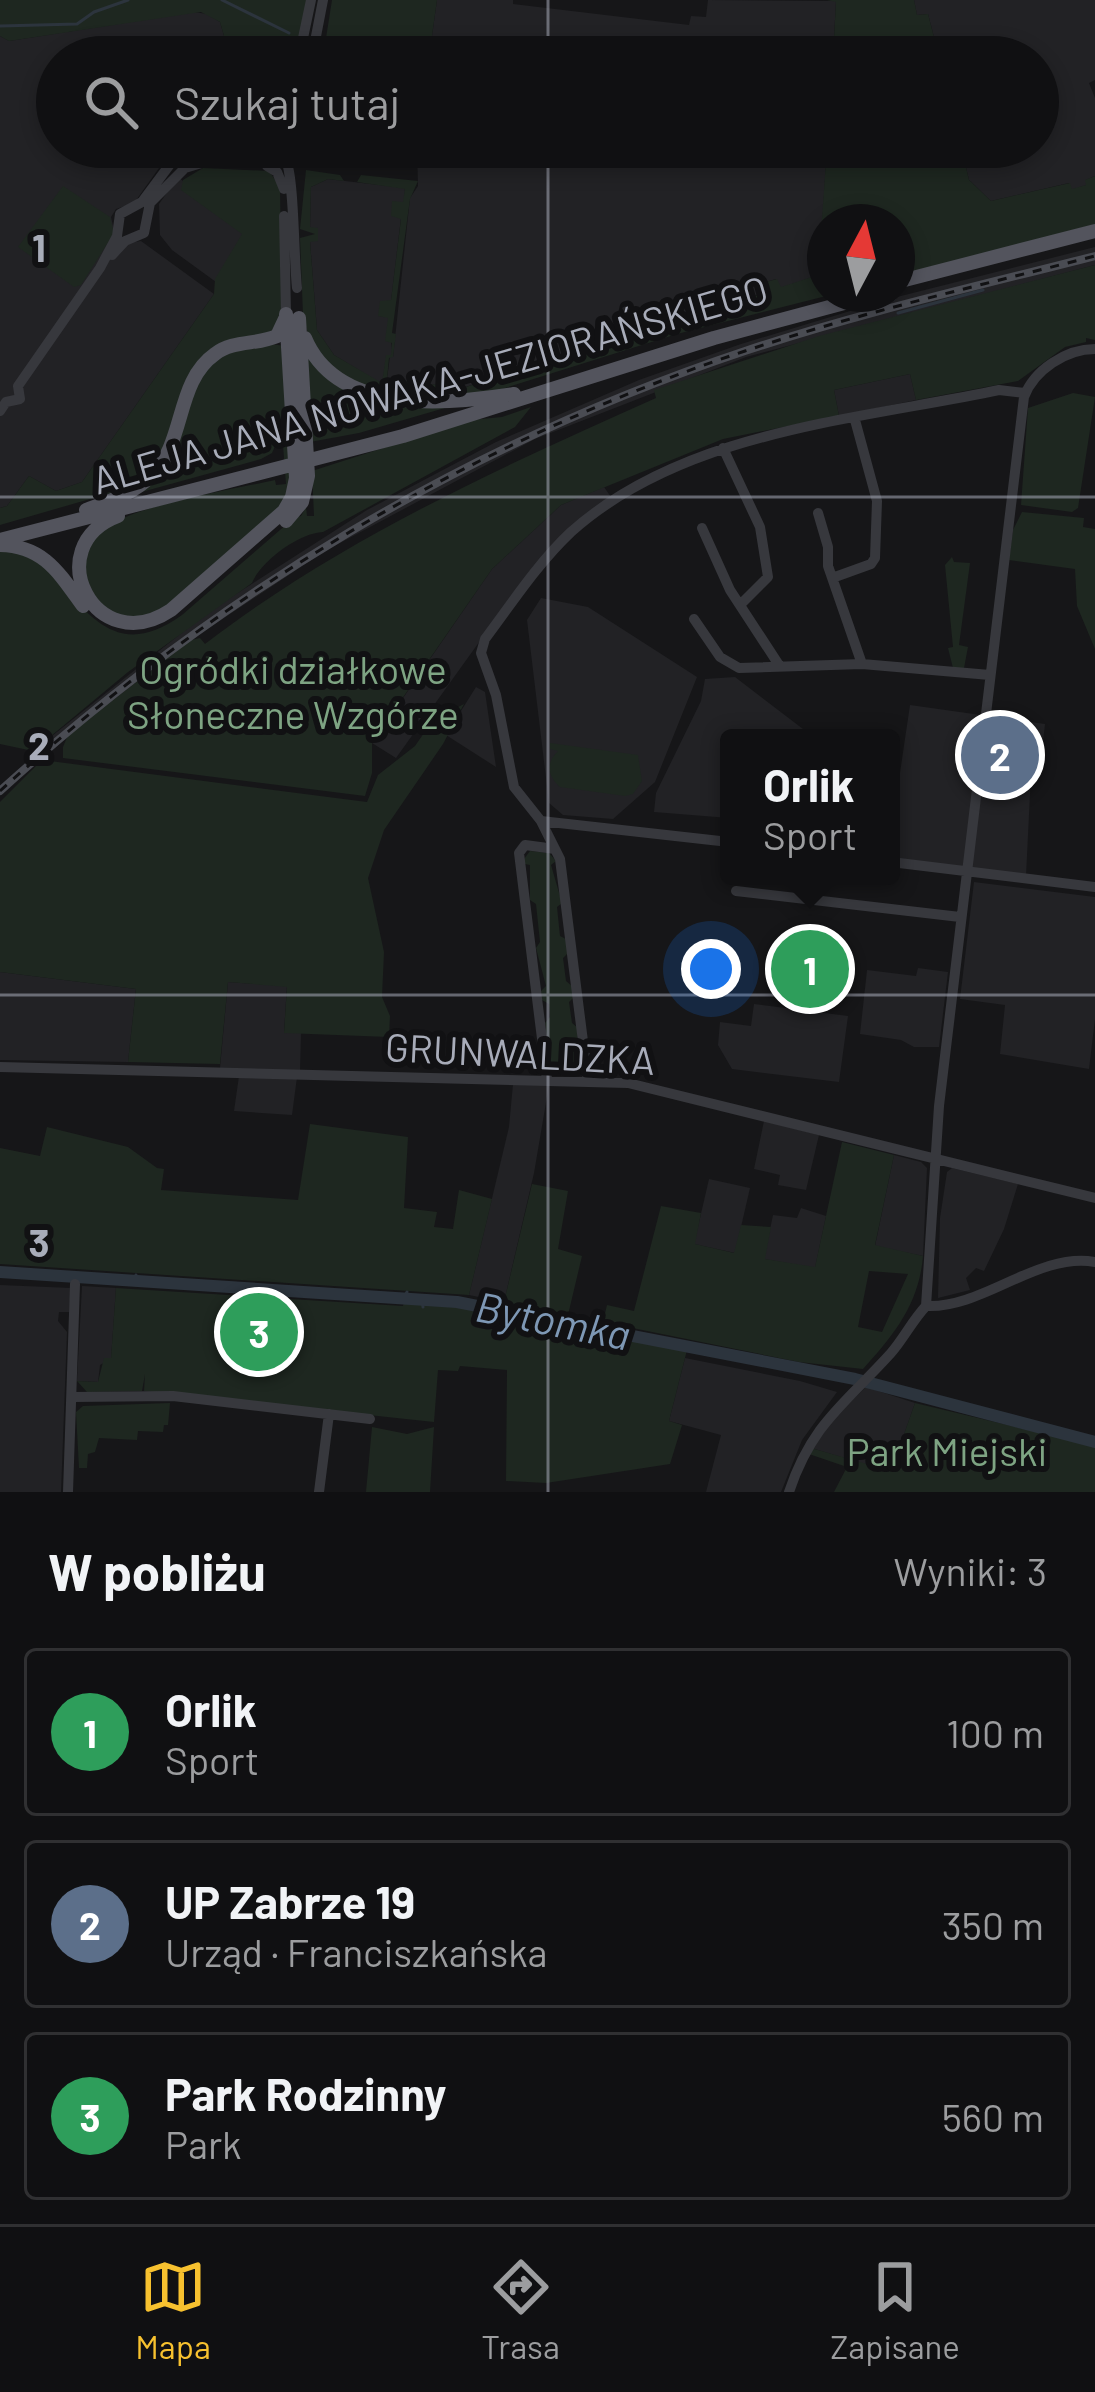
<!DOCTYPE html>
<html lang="pl">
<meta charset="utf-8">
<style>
:root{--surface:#101012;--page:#1e1e20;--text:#f1f3f6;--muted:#9c9d9f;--line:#303032;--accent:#f7c12f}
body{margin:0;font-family:Barlow,sans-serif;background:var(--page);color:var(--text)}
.compass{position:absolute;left:807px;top:204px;width:108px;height:108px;border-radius:50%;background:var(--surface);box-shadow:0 6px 18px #0003;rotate:7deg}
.you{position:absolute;left:711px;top:969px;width:42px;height:42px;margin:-30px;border:9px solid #fff;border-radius:50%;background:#1a73e8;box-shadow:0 0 0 18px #1a73e833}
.badge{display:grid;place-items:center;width:78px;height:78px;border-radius:50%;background:var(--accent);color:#fff;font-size:39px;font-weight:700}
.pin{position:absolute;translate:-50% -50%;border:6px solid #fff;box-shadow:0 3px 12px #0006}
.popup{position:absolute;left:720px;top:729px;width:180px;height:156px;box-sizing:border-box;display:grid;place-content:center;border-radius:12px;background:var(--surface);filter:drop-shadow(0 3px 9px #0005);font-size:39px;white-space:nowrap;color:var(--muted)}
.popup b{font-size:45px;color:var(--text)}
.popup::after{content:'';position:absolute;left:50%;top:100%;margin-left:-24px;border:24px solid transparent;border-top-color:var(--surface)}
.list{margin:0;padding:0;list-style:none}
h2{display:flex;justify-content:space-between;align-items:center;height:156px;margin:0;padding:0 48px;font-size:51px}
h2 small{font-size:39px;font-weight:400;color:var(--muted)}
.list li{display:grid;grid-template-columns:78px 1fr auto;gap:36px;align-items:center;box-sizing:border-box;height:168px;margin:0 24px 24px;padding:0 24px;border:3px solid var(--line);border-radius:12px}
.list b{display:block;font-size:45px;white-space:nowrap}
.list p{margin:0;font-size:39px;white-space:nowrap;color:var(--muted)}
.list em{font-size:39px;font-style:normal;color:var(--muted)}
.icon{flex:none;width:66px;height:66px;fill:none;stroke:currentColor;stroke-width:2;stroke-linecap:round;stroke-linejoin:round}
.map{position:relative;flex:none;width:1095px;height:1492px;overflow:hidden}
.search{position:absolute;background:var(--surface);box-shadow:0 6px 18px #0003;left:36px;right:36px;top:36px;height:132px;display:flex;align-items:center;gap:30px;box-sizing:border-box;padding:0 42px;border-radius:66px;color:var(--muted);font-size:45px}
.sheet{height:732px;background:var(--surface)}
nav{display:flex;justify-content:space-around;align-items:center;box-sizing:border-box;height:168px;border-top:3px solid var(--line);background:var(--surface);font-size:33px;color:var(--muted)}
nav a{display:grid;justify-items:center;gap:6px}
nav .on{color:var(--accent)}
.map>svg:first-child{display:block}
.built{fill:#222225}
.green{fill:#1e2720;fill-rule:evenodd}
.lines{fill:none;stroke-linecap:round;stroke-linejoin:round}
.stream{stroke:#2c343d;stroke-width:3}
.river{stroke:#2c343d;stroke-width:12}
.minor{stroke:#37383d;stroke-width:10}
.major{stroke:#53545d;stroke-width:14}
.rail-casing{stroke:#4a4c53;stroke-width:8}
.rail{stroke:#111113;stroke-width:3;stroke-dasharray:9;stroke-linecap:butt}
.grid{fill:none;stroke:#a8acb9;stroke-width:3;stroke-opacity:0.55}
.labels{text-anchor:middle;stroke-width:12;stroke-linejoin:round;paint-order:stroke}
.street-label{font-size:39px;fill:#a8acb9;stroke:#111113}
.park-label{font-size:39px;fill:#7ea483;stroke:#111113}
.water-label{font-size:42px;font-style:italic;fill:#7e98b5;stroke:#111113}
.grid-label{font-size:39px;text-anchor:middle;font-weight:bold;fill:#a8acb9;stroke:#111113;stroke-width:12;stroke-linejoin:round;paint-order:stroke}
</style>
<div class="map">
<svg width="1095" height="1492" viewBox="0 0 1095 1492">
<rect width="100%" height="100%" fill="#161618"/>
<path class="built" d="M 437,0 L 513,0 L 513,4 L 689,25 L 691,16 L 706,17 L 708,0 L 836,1 L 833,57 L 429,57 Z
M 914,0 L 1095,0 L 1095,80 L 1089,83 L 1095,98 L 1095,176 L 1086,180 L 1087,185 L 1071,190 L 1069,183 L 991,201 L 969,180 L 961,147 L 1038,147 L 1038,57 L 939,57 L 928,14 L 917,15 Z
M 194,12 L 207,14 L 220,22 L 230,57 L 57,57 L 57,147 L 174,147 L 134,203 L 116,209 L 111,217 L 115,235 L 128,243 L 141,241 L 214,294 L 82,482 L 56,491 L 29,476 L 7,506 L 0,508 L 0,36 L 9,41 Z
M 417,147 L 827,147 L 819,275 L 780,288 L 776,279 L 766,282 L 769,291 L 701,313 L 688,307 L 690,316 L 602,344 L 598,335 L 588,338 L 590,348 L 502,376 L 498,366 L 490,369 L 492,379 L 462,388 L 387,379 L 390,356 L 387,355 L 382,384 L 334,355 L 317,330 L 310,241 L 317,241 L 318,229 L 310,228 L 311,187 L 328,179 L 405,188 L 404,203 L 393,202 L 401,218 L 391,301 L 379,316 L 388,317 L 393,357 L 410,198 L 418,186 Z
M 178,177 L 248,232 L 216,282 L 172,250 L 160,235 L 159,204 Z
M 1095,247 L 1095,265 L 746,357 L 535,439 L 325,551 L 191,640 L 47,754 L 33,751 L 208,612 L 367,510 L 496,442 L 639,380 L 741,344 L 893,298 Z
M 910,374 L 916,400 L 839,416 L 834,390 Z
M 604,487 L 611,497 L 525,578 L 396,758 L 372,743 L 492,569 L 561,505 Z
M 541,598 L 588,607 L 697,677 L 655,782 L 613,819 L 563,815 L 549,803 L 527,620 Z
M 735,677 L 803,729 L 803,738 L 729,738 L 729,792 L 723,798 L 729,800 L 729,818 L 654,812 L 656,793 L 701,701 L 705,679 Z
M 476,687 L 485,692 L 496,767 L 446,735 Z
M 910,705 L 1045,724 L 1043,742 L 1031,774 L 1026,876 L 891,858 L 891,834 Z
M 974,882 L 1095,897 L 1095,1019 L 1089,1069 L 1000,1054 L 1005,1005 L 960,999 Z
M 918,968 L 948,972 L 939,1047 L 914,1047 L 901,1040 L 860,1034 L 867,970 L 916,976 Z
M 0,972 L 136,989 L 128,1062 L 0,1060 Z
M 228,982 L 287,986 L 284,1032 L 301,1033 L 300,1071 L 220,1068 Z
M 754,1004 L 848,1016 L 839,1082 L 732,1069 L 718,1045 L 720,1022 L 751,1026 Z
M 239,1076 L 297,1077 L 292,1115 L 234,1111 Z
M 513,1084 L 549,1085 L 534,1173 L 504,1302 L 469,1295 L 509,1127 Z
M 764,1121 L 819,1135 L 806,1190 L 778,1185 L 780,1175 L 754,1169 Z
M 894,1155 L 921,1162 L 927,1168 L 923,1256 L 875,1246 Z
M 952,1168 L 1018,1184 L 1004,1229 L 984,1271 L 976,1268 L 966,1278 L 970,1290 L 938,1298 L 940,1218 L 947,1172 Z
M 709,1179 L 750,1188 L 735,1253 L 694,1244 Z
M 801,1208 L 826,1216 L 815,1268 L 764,1259 L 773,1215 L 797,1218 Z
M 0,1285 L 71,1288 L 69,1312 L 59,1312 L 58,1321 L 67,1332 L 61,1492 L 0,1492 Z
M 82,1286 L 116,1288 L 111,1359 L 100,1365 L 98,1382 L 77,1381 Z
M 685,1358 L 800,1381 L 837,1392 L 802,1440 L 781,1492 L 706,1492 L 721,1435 L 669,1421 Z
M 866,1387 L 915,1403 L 891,1472 L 811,1448 L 823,1428 Z"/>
<path class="green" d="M 0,0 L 307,0 L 295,57 L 230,57 L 220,22 L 201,12 L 9,41 L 0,36 Z
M 332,0 L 437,0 L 429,57 L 323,57 Z
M 827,0 L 914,0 L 917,15 L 928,14 L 939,57 L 833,57 L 836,2 Z
M 827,147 L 961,147 L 969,180 L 991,201 L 1070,183 L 1072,189 L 1086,185 L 1085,180 L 1095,176 L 1095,224 L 897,278 L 897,222 L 825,222 L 825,294 L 834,294 L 677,334 L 486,394 L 469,397 L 375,392 L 330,371 L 308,334 L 303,315 L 300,238 L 315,234 L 300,229 L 306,170 L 340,175 L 344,181 L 328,179 L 311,187 L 310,227 L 318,228 L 318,241 L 310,242 L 317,330 L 334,355 L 382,383 L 386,355 L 391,355 L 392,343 L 385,341 L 388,318 L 378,316 L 380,301 L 391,300 L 401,219 L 391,216 L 392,201 L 403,202 L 405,189 L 357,182 L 361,175 L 418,181 L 410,199 L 392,333 L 396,334 L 393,357 L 389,358 L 387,379 L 463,388 L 491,379 L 489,369 L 499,366 L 503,375 L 589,348 L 587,338 L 598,335 L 602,344 L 689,317 L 687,307 L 697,304 L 701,313 L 768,292 L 766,282 L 777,279 L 781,287 L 818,275 Z
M 203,168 L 269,171 L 280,187 L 282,317 L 279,329 L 207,354 L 167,449 L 135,486 L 0,525 L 0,508 L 7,506 L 29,476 L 56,491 L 82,482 L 214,294 L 215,279 L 242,234 L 181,190 L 183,180 Z
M 63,186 L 110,217 L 114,233 L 81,285 L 74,287 L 18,247 Z
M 1095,265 L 1095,340 L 1086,338 L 1086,342 L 1065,347 L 1018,381 L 916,400 L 910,374 L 834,390 L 839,416 L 723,439 L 561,505 L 492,569 L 372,742 L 372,773 L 365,796 L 63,758 L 63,747 L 68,735 L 191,640 L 200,638 L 205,644 C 340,540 501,467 656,398 L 654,390 L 819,336 Z
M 271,344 L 284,346 L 292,475 L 289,498 L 169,608 L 141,620 L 105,611 L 83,579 C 85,568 86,552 90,542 C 106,508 237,489 275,480 L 276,485 L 286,484 L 283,445 L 275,446 L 272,453 L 261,459 L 138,493 C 181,456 174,381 225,352 C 237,345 257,346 271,344 Z
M 305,347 L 337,385 L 455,405 L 359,433 L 310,442 Z
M 1073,393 L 1095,397 L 1078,508 L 1072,512 L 1021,505 L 1028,408 Z
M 531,407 L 515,427 L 323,532 C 299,533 261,561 252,583 L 128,672 L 33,751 L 0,744 L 0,549 C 12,552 27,552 38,557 C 48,561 56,576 63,585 C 99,631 129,653 182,615 L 295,517 L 301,516 L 306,507 L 307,516 L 314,516 L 312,471 L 470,420 L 502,417 Z
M 1022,512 L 1084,518 L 1083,527 L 1095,529 L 1095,649 L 1077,606 L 1075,569 L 1009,560 L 1013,530 Z
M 952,557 L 954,562 L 970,563 L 959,645 L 968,647 L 964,668 L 953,668 L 948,648 L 953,647 L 945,565 Z
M 464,704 L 443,744 L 384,830 L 368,878 L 384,952 L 382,997 L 390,1016 L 389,1037 L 284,1033 L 287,987 L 228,982 L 220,1064 L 128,1062 L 136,989 L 0,972 L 0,802 L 42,760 L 367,802 L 378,775 L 415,746 L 433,720 Z
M 550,743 L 638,755 L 642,781 L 633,794 L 625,796 L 560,787 C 547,775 546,763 558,751 L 550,749 Z
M 530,851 L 549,853 L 556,861 L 551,865 L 562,903 L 557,907 L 560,936 L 566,939 L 568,953 L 563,958 L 566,981 L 573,987 L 574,997 L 569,1002 L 572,1023 L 578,1028 L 576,1053 L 581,1056 L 579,1075 L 556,1074 L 551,1069 L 545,1023 L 550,1017 L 549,1004 L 542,1000 L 541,991 L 546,986 L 536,948 L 540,942 L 536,904 L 530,900 L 530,865 L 525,864 L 524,859 Z
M 790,937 L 821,941 L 818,966 L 853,971 L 850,991 L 815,986 L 812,1005 L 781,1001 Z
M 310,1124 L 408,1137 L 404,1208 L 437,1212 L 434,1227 L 453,1229 L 459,1190 L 492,1199 L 469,1295 L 0,1264 L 0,1148 L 40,1156 L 47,1127 L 128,1147 L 157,1168 L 164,1169 L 161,1190 L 298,1200 Z
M 842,1142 L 894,1155 L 875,1245 L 923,1256 C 919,1304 894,1335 863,1369 L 799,1362 L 603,1322 L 607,1305 L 634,1311 L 661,1206 L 701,1213 L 695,1244 L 734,1253 L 741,1225 L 771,1227 L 765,1259 L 815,1267 ZM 869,1271 L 908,1274 L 882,1332 L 858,1327 Z
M 532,1184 L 568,1191 L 558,1249 L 582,1256 L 568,1315 L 504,1302 Z
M 116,1288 L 403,1306 L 404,1301 L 449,1304 L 687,1350 L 669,1421 L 682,1425 L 670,1464 L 546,1483 L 506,1481 L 507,1370 L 460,1366 L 458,1371 L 438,1370 L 434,1422 L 144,1391 L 145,1374 L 142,1391 L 87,1392 L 77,1381 L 98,1382 L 104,1358 L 111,1358 Z
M 170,1403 L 168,1425 L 164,1425 L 163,1432 L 138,1431 L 137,1440 L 99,1438 L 95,1452 L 88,1454 L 87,1468 L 79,1468 L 76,1412 L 83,1406 Z
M 915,1403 L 1095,1446 L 1095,1492 L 834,1492 L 847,1467 L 809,1454 L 811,1448 L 891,1471 Z
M 372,1427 L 407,1434 L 434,1427 L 430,1492 L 366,1492 Z"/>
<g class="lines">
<path class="stream" d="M 222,0 L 289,33
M 0,26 L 77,24 L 94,12 L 128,0
M 897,271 L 912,268
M 893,296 L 894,299
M 898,313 L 983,290
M 135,1282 L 136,1275
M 404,1297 L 407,1292
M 422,1299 L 423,1307"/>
<path class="river" d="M 0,1272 L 457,1302 L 855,1379 L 1095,1442"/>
<path class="minor" d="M 299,57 L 311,0
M 312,57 L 323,0
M 267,166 L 277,172 L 284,189
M 284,216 L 286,314
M 112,255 L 125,241 L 144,233 L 150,203 L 185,168 L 205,162 L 299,162
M 0,411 L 6,402 L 20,399 L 18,386 L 100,268 L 117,236 L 120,214 L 142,202 L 174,159 L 186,151 L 262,152 L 286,161 C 294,175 294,263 297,288
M 723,448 L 760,527 L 768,577 L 740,605
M 818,513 L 828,547 L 828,566 L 862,664
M 702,528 L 730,590 L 779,665
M 835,577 L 871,564 L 875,558 L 877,501 L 855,420
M 694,619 L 720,657 L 739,668 L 862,664 L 990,675
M 541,821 L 729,842
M 891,862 L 1095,887
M 736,891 L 960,917
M 0,1067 L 628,1083 L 1095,1198
M 547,1079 L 519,853 L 525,845 L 555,849
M 588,1081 L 560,859 L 541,821 L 514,787 L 496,695 L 481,653 L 485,639 C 512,603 538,563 571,532 C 684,431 856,420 999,390 L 1025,393
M 926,1306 L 939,1106 L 1024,397 C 1034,370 1066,349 1095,349
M 73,1397 L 173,1396 L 370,1419
M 68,1492 L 75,1284
M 319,1492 L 329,1414
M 789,1492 C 812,1423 845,1404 891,1353 C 904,1338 912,1321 926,1306 C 983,1309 1037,1252 1095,1262"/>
<path class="major" d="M 897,282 L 1095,231
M 305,338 C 337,415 445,405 514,394
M 86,510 C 109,501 133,494 151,476 C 186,443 175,382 215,354 C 233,340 257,345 277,336 L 285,319
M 118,516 C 38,546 95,661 171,610 L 284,511 L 292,497 L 296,478 L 286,314
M 286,521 L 302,502 L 308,476 L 299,318
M 0,540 L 403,436 L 714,338 L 878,294
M 0,545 C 44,546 59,573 83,606"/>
<defs>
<path id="rail" d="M 0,791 C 216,595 468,443 745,351 C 859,313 978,286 1095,256"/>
</defs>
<use href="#rail" class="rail-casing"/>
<use href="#rail" class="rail"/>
</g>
<path class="grid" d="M 548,0 L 548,57M 548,147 L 548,1492M 0,497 L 1095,497M 0,995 L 1095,995"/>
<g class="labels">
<g class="street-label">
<text transform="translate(430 385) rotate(-16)" y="14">ALEJA JANA NOWAKA-JEZIORAŃSKIEGO</text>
<text transform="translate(520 1054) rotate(3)" y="14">GRUNWALDZKA</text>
</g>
<g class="park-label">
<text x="293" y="684">Ogródki działkowe<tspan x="293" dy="45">Słoneczne Wzgórze</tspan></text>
<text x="947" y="1466">Park Miejski</text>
</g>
<g class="water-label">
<text transform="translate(553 1321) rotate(11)" y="15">Bytomka</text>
</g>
</g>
<g class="grid-label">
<text x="39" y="262">1</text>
<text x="39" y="760">2</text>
<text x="39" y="1257">3</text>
</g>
</svg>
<svg class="compass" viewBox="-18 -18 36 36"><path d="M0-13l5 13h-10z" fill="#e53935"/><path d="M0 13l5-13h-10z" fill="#9c9d9f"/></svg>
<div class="you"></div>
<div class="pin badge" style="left:810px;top:969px;background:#2e9e5b">1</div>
<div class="popup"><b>Orlik</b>Sport</div>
<div class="pin badge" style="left:1000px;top:755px;background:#5c6f8a">2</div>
<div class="pin badge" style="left:259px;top:1332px;background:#2e9e5b">3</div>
<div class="search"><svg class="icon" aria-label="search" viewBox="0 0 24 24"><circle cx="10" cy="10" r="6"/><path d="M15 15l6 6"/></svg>Szukaj tutaj</div>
</div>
<section class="sheet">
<h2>W pobliżu<small>Wyniki: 3</small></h2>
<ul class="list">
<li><span class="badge" style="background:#2e9e5b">1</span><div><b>Orlik</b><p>Sport</p></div><em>100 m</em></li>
<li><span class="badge" style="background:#5c6f8a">2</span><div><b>UP Zabrze 19</b><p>Urząd · Franciszkańska</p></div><em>350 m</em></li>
<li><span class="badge" style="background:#2e9e5b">3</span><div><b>Park Rodzinny</b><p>Park</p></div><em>560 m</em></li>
</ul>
</section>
<nav>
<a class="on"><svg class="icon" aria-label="map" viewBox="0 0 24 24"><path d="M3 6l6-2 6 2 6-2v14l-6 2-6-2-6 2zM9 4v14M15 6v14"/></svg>Mapa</a>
<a><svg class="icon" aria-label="directions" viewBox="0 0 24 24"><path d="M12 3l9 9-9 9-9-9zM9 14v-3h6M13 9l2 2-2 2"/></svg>Trasa</a>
<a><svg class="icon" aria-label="saved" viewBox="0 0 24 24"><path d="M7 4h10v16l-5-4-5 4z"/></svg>Zapisane</a>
</nav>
